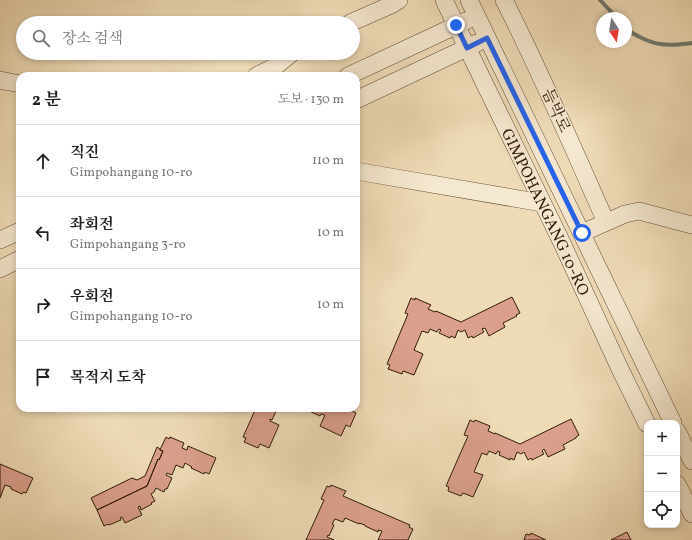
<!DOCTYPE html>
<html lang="ko">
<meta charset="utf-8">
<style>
:root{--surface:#fff;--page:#f2f2f2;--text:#222;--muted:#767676;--line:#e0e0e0}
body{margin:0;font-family:Vollkorn,"Noto Serif KR",serif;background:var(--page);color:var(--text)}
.controls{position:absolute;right:12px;bottom:12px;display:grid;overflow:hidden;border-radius:8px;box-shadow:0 2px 6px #0003}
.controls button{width:36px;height:36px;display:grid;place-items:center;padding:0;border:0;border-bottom:1px solid var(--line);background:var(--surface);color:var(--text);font:20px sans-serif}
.compass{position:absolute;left:596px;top:12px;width:36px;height:36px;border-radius:50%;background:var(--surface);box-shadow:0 2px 6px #0003;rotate:168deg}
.stop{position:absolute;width:12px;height:12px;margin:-9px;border:3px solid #2563eb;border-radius:50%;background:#fff}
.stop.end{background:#2563eb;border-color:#fff;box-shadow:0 1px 4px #0008}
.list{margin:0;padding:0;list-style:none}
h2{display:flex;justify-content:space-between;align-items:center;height:52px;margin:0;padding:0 16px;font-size:17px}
h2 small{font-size:13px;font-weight:400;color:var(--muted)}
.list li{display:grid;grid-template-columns:26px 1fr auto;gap:12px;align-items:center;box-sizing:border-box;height:72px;padding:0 16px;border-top:1px solid var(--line)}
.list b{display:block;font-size:15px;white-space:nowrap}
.list p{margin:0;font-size:13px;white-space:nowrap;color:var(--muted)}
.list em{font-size:13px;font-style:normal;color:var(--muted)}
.icon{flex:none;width:22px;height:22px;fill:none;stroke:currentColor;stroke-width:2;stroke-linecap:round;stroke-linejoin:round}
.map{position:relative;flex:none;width:692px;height:540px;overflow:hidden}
.search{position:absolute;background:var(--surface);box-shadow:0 2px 6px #0003;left:16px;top:16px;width:344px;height:44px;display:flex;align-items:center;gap:10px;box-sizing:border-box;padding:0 14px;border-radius:22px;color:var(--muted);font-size:15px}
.panel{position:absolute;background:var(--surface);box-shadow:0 2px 6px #0003;left:16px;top:72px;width:344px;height:340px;border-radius:12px}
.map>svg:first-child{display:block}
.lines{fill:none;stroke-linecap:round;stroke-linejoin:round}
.stream{stroke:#717b70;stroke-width:4}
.building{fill:#daa08c;stroke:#321c09}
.minor-casing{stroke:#614c34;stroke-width:18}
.minor{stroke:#f5e8d0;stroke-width:17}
.route{stroke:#2563eb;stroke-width:5}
.labels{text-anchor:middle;stroke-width:3;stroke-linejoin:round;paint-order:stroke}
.street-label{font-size:16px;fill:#321c09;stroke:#f5e8d0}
</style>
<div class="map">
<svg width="692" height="540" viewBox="0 0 692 540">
<rect width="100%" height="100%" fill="#efdcb7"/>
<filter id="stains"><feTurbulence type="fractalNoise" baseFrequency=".005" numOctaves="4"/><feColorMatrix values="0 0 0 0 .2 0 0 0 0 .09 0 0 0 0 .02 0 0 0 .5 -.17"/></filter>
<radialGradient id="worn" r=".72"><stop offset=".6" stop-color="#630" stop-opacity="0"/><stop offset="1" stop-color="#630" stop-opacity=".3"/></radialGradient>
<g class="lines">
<path class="stream" d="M 600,0 L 617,18
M 626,28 C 633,35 651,43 660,44 C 670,46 683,44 692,43"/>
</g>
<path class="building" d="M 512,297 L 520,313 L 516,315 L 517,316 L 503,323 L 505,327 L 489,336 L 485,328 L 482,329 L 484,332 L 473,338 L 472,336 L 468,338 L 465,330 L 461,332 L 458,330 L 455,338 L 451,336 L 450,338 L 439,333 L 441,330 L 439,329 L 437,332 L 430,329 L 428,333 L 422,331 L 414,350 L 423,354 L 414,375 L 403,371 L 402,374 L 388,369 L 390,365 L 387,364 L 408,314 L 405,313 L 411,298 L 415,300 L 415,298 L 431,305 L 428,309 L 435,312 L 436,311 L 461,322 Z
M 256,408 L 277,409 L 272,420 L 270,419 L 270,421 L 279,425 L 269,448 L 260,444 L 258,448 L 244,442 L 246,438 L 243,437 Z
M 305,408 L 352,408 L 353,409 L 352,411 L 356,413 L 350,427 L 346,425 L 341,436 L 320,426 L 325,415 L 321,414 L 320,416 L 307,410 L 308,409 Z
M 571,419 L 579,435 L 576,437 L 576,438 L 563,445 L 565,449 L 548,457 L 544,449 L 542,451 L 544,454 L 532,460 L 531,458 L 528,460 L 524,452 L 521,454 L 517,452 L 514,460 L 510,458 L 510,460 L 499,455 L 500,452 L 498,451 L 496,454 L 489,451 L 487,455 L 482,453 L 474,472 L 483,475 L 473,497 L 463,493 L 461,496 L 448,491 L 449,487 L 446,486 L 468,436 L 464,435 L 470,420 L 474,422 L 475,420 L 490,426 L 488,431 L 495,434 L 495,433 L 520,444 Z
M 166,437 L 169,439 L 170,437 L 184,443 L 182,448 L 187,450 L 188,446 L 216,458 L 209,474 L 205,472 L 204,474 L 191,468 L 192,467 L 185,463 L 183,468 L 176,465 L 172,475 L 167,473 L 166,475 L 172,478 L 167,489 L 165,489 L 164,492 L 156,488 L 154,492 L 151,494 L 155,501 L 151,503 L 152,504 L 141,510 L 140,506 L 138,507 L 142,515 L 125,523 L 122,517 L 120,518 L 121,520 L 109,525 L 108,524 L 104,526 L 97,510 L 147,486 L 158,459 L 159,460 L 163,451 L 160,450 Z
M 157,447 L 160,449 L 160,450 L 163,451 L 159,460 L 158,459 L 147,486 L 97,510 L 91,498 L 132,478 L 137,480 L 145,476 Z
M 0,464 L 33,478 L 26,493 L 23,492 L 22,494 L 11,489 L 11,487 L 5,485 L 0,498 Z
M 331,485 L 346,491 L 343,496 L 410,525 L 409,527 L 413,529 L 408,540 L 378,540 L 382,531 L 378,530 L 378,532 L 365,526 L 365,525 L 359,523 L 359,524 L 345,518 L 343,522 L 335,519 L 332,524 L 334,525 L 329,536 L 328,535 L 327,537 L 334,540 L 306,540 L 324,500 L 321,499 L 327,486 L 330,487 Z
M 627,532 L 631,540 L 611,540 Z
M 531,533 L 546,540 L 524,540 L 526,534 L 530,535 Z"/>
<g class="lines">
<defs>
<g id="minor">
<path id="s1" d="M 444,0 L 563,245 L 620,369 L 647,424"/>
<path d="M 469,0 L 673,423"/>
<path d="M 504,0 C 541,73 573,148 606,222"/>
<path d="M 350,23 L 391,5 L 399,0"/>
<path d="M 256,76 L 276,66 L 292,53"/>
<path d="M 348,76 L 466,21"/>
<path d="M 0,80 L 20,84"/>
<path d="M 356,100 L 477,43"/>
<path d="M 356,171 L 542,203"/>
<path d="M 582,233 L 625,214 L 639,211 L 692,225"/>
<path d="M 0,240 L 20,231"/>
<path d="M 0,269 L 20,259"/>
<path d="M 677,431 L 692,461"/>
<path d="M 677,484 L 692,514"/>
</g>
</defs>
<use href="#minor" class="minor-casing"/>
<use href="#minor" class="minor"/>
</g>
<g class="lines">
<path class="route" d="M 456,25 L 467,48 L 487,38 L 582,233"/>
</g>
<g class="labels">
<g class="street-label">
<text transform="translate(557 110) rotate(66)" y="6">듬박로</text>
<text dy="6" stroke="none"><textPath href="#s1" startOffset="235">GIMPOHANGANG 10-RO</textPath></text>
</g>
</g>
<rect width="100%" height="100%" filter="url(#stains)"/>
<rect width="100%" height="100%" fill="url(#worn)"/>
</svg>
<div class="controls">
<button>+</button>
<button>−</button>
<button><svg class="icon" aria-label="locate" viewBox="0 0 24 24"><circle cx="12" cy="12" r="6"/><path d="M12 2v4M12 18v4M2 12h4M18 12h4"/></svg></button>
</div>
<svg class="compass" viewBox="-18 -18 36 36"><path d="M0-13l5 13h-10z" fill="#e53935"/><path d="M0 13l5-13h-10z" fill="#767676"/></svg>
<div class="stop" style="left:582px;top:233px"></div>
<div class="stop end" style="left:456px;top:25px"></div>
<div class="search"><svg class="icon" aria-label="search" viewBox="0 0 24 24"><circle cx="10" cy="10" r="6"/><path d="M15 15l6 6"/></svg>장소 검색</div>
<section class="panel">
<h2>2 분<small>도보 · 130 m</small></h2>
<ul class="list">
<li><svg class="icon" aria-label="ahead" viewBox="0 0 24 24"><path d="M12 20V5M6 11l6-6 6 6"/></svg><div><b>직진</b><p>Gimpohangang 10-ro</p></div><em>110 m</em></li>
<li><svg class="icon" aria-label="left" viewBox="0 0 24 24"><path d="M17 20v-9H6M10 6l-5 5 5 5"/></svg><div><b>좌회전</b><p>Gimpohangang 3-ro</p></div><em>10 m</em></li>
<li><svg class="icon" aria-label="right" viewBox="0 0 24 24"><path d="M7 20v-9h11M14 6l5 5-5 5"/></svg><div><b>우회전</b><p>Gimpohangang 10-ro</p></div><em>10 m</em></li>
<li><svg class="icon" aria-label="arrive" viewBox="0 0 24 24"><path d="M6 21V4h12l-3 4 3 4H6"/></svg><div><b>목적지 도착</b></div></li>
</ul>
</section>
</div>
